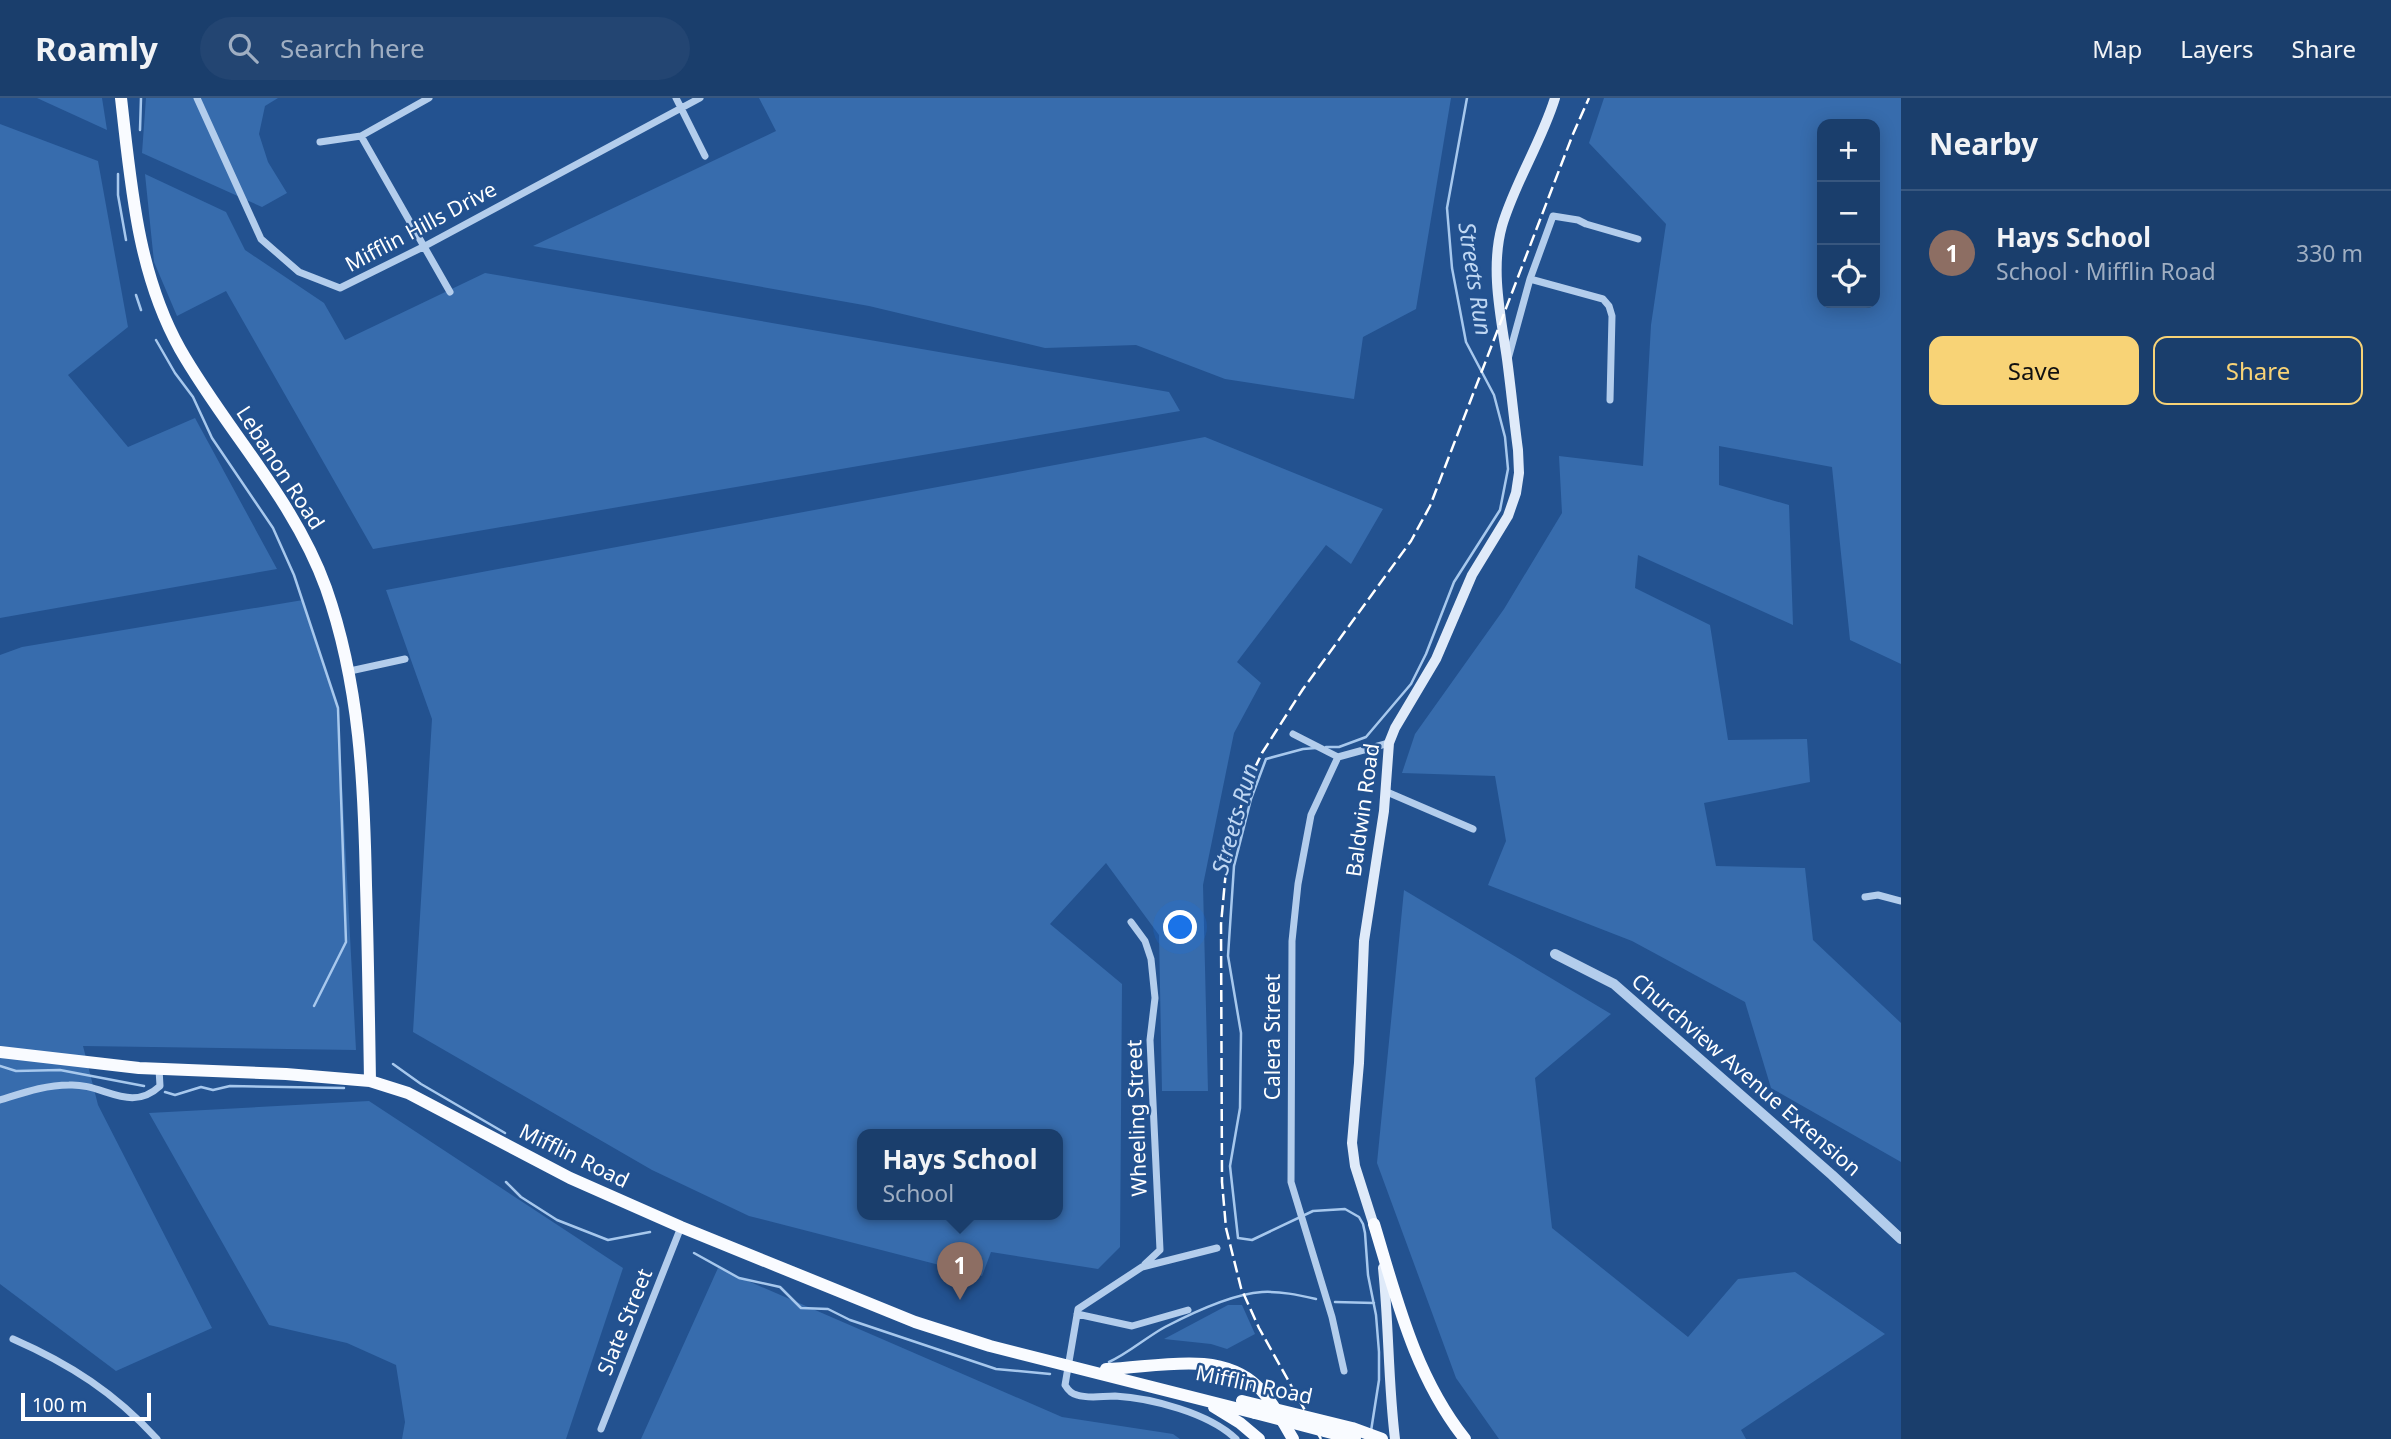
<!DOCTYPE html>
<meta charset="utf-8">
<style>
:root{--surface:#1a3e6c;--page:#234572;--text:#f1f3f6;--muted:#9faec2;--line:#38577f;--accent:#f8d376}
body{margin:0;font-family:"Noto Sans",sans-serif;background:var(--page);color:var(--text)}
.controls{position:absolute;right:21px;top:21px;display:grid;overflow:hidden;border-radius:14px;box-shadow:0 4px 18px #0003}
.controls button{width:63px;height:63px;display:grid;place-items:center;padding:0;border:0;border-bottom:2px solid var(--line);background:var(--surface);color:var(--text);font:35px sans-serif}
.scale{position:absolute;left:21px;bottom:18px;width:130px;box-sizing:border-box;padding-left:7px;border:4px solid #fff;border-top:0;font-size:19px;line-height:24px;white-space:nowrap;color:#fff;-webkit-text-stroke:5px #235290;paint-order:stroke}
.you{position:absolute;left:1181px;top:830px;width:24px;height:24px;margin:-18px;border:5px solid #fff;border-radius:50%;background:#1a73e8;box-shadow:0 0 0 10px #1a73e833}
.badge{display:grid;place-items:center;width:46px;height:46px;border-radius:50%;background:var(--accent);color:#fff;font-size:23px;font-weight:700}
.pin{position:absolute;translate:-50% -58px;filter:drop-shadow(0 2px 4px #0008)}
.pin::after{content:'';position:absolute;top:37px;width:24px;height:21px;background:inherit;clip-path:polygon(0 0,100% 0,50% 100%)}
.popup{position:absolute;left:857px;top:1031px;width:206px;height:91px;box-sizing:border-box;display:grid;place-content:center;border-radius:14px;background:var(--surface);filter:drop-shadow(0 2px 5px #0005);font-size:23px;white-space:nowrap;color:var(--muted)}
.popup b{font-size:26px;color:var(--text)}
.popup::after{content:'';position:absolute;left:50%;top:100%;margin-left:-14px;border:14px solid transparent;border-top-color:var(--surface)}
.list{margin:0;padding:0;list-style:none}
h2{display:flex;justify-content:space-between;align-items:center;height:91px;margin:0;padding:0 28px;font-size:30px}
h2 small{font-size:23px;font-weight:400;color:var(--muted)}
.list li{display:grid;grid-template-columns:46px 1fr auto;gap:21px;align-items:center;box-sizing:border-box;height:126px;padding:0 28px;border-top:2px solid var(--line)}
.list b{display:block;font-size:26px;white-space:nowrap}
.list p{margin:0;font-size:23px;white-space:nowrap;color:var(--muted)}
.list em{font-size:23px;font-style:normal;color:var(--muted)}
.actions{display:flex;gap:14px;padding:21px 28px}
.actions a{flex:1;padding:16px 0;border:2px solid var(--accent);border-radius:14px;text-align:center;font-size:24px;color:var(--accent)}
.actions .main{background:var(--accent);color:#111}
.icon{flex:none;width:38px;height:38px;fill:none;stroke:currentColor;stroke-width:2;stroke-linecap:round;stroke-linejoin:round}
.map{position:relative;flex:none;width:1901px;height:1341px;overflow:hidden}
header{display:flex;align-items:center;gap:42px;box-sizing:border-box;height:98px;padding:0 35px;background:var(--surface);border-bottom:2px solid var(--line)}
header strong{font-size:33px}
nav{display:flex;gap:38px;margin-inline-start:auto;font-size:24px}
.search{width:490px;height:63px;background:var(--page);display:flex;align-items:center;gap:18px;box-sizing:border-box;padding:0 24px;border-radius:38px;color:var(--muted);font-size:26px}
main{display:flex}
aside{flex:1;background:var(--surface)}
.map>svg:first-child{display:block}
.green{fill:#376cad;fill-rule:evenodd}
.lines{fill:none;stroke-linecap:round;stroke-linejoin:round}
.stream{stroke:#a7c8ed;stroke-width:2.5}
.minor{stroke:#b3cdec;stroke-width:7}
.tertiary{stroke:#b3cdec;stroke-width:10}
.secondary{stroke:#dfeaf9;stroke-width:10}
.primary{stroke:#f9fbff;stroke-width:12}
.rail{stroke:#fff;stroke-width:2.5;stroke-dasharray:12 5;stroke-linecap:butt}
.primary-bridge{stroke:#f9fbff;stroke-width:12}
.labels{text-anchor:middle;stroke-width:5;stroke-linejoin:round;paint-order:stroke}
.street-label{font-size:21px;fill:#fff;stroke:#235290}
.water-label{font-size:23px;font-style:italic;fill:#bfd7f3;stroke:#235290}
</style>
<header>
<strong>Roamly</strong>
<div class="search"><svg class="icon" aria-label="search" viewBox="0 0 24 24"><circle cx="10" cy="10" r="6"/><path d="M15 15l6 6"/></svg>Search here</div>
<nav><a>Map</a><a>Layers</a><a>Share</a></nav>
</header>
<main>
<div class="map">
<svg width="1901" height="1341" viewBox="0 0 1901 1341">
<rect width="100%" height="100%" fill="#235290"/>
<path class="green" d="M 37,0 L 102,0 L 107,32 Z
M 146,0 L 278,0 L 265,8 L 259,36 L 268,64 L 287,95 L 262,109 L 142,55 Z
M 759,0 L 1451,0 L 1416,211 L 1363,239 L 1354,301 L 1225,281 L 1136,247 L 1045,250 L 869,208 L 533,148 L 776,33 Z
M 1604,0 L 1901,0 L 1901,566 L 1850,542 L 1832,369 L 1719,348 L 1719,387 L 1789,407 L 1793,527 L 1638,457 L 1635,490 L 1710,527 L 1728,642 L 1807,641 L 1810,684 L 1704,705 L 1716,768 L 1805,770 L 1813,842 L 1901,925 L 1901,1064 L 1771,990 L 1745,904 L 1632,843 L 1488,787 L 1506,743 L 1495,678 L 1402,675 L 1415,636 L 1504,511 L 1562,415 L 1559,358 L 1643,368 L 1651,227 L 1666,126 L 1589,45 ZM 1822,26 L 1875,26 L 1875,205 L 1822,205 Z
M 0,26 L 98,63 L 128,229 L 68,277 L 128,349 L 195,320 L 277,471 L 0,520 Z
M 145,76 L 226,114 L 245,152 L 324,205 L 345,242 L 485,175 L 1169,294 L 1180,313 L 373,451 L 226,193 L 177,218 L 154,164 Z
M 1205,339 L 1383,411 L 1351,466 L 1326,447 L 1237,564 L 1261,585 L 1234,635 L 1203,787 L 1208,993 L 1162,993 L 1159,837 L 1106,765 L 1050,826 L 1122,886 L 1120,1149 L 1098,1171 L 991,1154 L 982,1178 L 749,1118 L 652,1072 L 413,934 L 432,621 L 386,492 ZM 862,1036 L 1058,1036 L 1058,1116 L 862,1116 Z
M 303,502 L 338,610 L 356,952 L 83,948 L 98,1007 L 212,1230 L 116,1273 L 0,1186 L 0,557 L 22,549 Z
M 1404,792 L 1611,916 L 1535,980 L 1552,1130 L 1688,1239 L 1738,1181 L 1795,1174 L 1885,1236 L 1741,1332 L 1746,1341 L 1499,1341 L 1456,1280 L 1377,1065 Z
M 369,1003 L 623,1170 L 566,1341 L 402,1341 L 405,1324 L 396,1267 L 347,1245 L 269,1227 L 149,1015 Z
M 718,1170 L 1062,1319 L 1173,1336 L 1180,1341 L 641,1341 Z
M 1228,1207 L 1242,1207 L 1255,1236 L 1227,1251 L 1211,1246 L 1164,1241 Z"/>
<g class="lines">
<path class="stream" d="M 140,32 L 141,0
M 118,76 L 118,97 L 126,142
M 136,197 L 141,212
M 156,242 L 175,275 L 193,299 L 212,340 L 273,430 L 294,477 L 338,610 L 346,844 L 314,908
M 1326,649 L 1339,649 L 1366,639 L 1411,586 L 1426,556 L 1454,484 L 1500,412 L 1508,371 L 1505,339 L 1494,297 L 1466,244 L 1452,170 L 1447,110 L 1467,0
M 1316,650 L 1303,651 L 1266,661 L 1251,701 L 1234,768 L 1228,858 L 1241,935 L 1240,1010 L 1230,1068 L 1238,1140 L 1252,1142 L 1313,1113 L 1345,1111 L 1359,1119 L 1363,1126 L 1365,1135 L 1368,1177 L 1376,1217 L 1379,1254 L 1379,1282 L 1371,1333
M 393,966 L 421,986 L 505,1035
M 0,968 L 16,973 L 60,972 L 144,988
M 165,994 L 175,997 L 201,989 L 213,992 L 230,988 L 344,990
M 506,1084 L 521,1099 L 557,1122 L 608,1142 L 650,1134
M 694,1155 L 739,1180 L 780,1189 L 801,1210 L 828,1211 L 850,1222 L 996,1271 L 1050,1276
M 1335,1204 L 1374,1205
M 1109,1264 C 1129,1255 1145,1240 1165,1229 C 1192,1215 1231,1196 1262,1194 C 1280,1193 1298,1197 1316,1201"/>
<path class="minor" d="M 197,0 L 261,141 L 299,174 L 340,190 L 425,148 L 700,0
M 676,0 L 705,58
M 361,38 L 450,194
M 320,44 L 361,38 L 429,0
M 1530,181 L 1603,201 L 1609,208 L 1612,218 L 1610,302
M 1508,261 L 1530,181 L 1553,118 L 1578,122 L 1586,126 L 1638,141
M 350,573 L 405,561
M 1293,636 L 1338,659
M 1387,694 L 1473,731
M 1865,799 L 1878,797 L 1901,803
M 1131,824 L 1145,843 L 1151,861 L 1155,900 L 1150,942 L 1160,1152 L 1145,1166
M 0,1002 C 23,995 45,987 69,987 C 103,985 130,1016 160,988 L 159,971
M 1217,1150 L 1142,1169 L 1078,1211 L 1065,1287 C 1068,1292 1071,1296 1077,1297 C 1089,1301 1102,1298 1115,1298 C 1151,1300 1209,1315 1236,1341
M 1077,1216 L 1132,1228 L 1188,1212
M 13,1241 C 70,1266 115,1295 157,1341
M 1344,1273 L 1332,1219 L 1291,1084 L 1292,843 L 1298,786 L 1311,717 L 1338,659 L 1389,645
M 601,1331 L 681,1129"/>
<path class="tertiary" d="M 1555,856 L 1614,886 L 1832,1077 L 1901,1141"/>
<path class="secondary" d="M 1376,1134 L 1355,1068 L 1352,1045 L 1359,965 L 1364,843 L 1384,713 L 1389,645 L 1395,630 L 1436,561 L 1472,477 L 1508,418 L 1516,395 L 1519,375 L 1518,352 C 1514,322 1511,291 1507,261 C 1501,219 1490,171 1502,128 C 1515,84 1541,45 1555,0
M 1383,1170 C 1389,1227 1388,1284 1395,1341"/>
<path class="primary" d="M 121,0 C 131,86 137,174 180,251 C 226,332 294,401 326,490 C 360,587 364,686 366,787 C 368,853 369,918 370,983
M 0,954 L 139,970 L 286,976 L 370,983 L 408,995 L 570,1080 L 681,1129 L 915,1224 L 990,1248 L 1255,1315
M 1374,1126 C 1397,1202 1415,1278 1465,1341
M 1106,1271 C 1154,1270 1218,1251 1257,1288 C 1272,1302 1282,1323 1293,1341
M 1214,1309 L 1240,1325 L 1259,1341"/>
<path class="rail" d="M 1321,1341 L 1259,1230 L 1241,1190 L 1226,1130 L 1222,1084 L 1221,826 L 1226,772 L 1234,729 L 1252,676 L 1262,655 L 1303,591 L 1411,443 L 1430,408 L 1573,36 L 1589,0"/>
<path class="primary-bridge" d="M 1242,1303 L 1352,1330 L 1382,1341
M 1255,1315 L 1355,1341"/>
</g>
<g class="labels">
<g class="street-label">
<text transform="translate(421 129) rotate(-28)" y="7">Mifflin Hills Drive</text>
<text transform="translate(280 370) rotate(57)" y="7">Lebanon Road</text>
<text transform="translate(1363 712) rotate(-82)" y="7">Baldwin Road</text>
<text transform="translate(1273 939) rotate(-90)" y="7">Calera Street</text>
<text transform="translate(1746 977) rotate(41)" y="7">Churchview Avenue Extension</text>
<text transform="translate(1137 1020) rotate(-92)" y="7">Wheeling Street</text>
<text transform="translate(574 1058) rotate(26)" y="7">Mifflin Road</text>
<text transform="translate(625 1224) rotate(-68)" y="7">Slate Street</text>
<text transform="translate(1254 1287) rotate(12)" y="7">Mifflin Road</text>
</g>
<g class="water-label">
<text transform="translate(1475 181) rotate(81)" y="8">Streets Run</text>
<text transform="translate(1235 721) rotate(-74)" y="8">Streets Run</text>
</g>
</g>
</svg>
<div class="controls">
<button>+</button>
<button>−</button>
<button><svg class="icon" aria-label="locate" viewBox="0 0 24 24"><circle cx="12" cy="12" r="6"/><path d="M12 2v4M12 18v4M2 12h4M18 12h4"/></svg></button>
</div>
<div class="scale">100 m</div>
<div class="you"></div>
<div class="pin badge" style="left:960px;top:1202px;background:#8d6e63">1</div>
<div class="popup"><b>Hays School</b>School</div>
</div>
<aside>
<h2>Nearby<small></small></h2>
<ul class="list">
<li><span class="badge" style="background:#8d6e63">1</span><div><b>Hays School</b><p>School · Mifflin Road</p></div><em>330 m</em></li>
</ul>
<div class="actions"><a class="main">Save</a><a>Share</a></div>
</aside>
</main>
